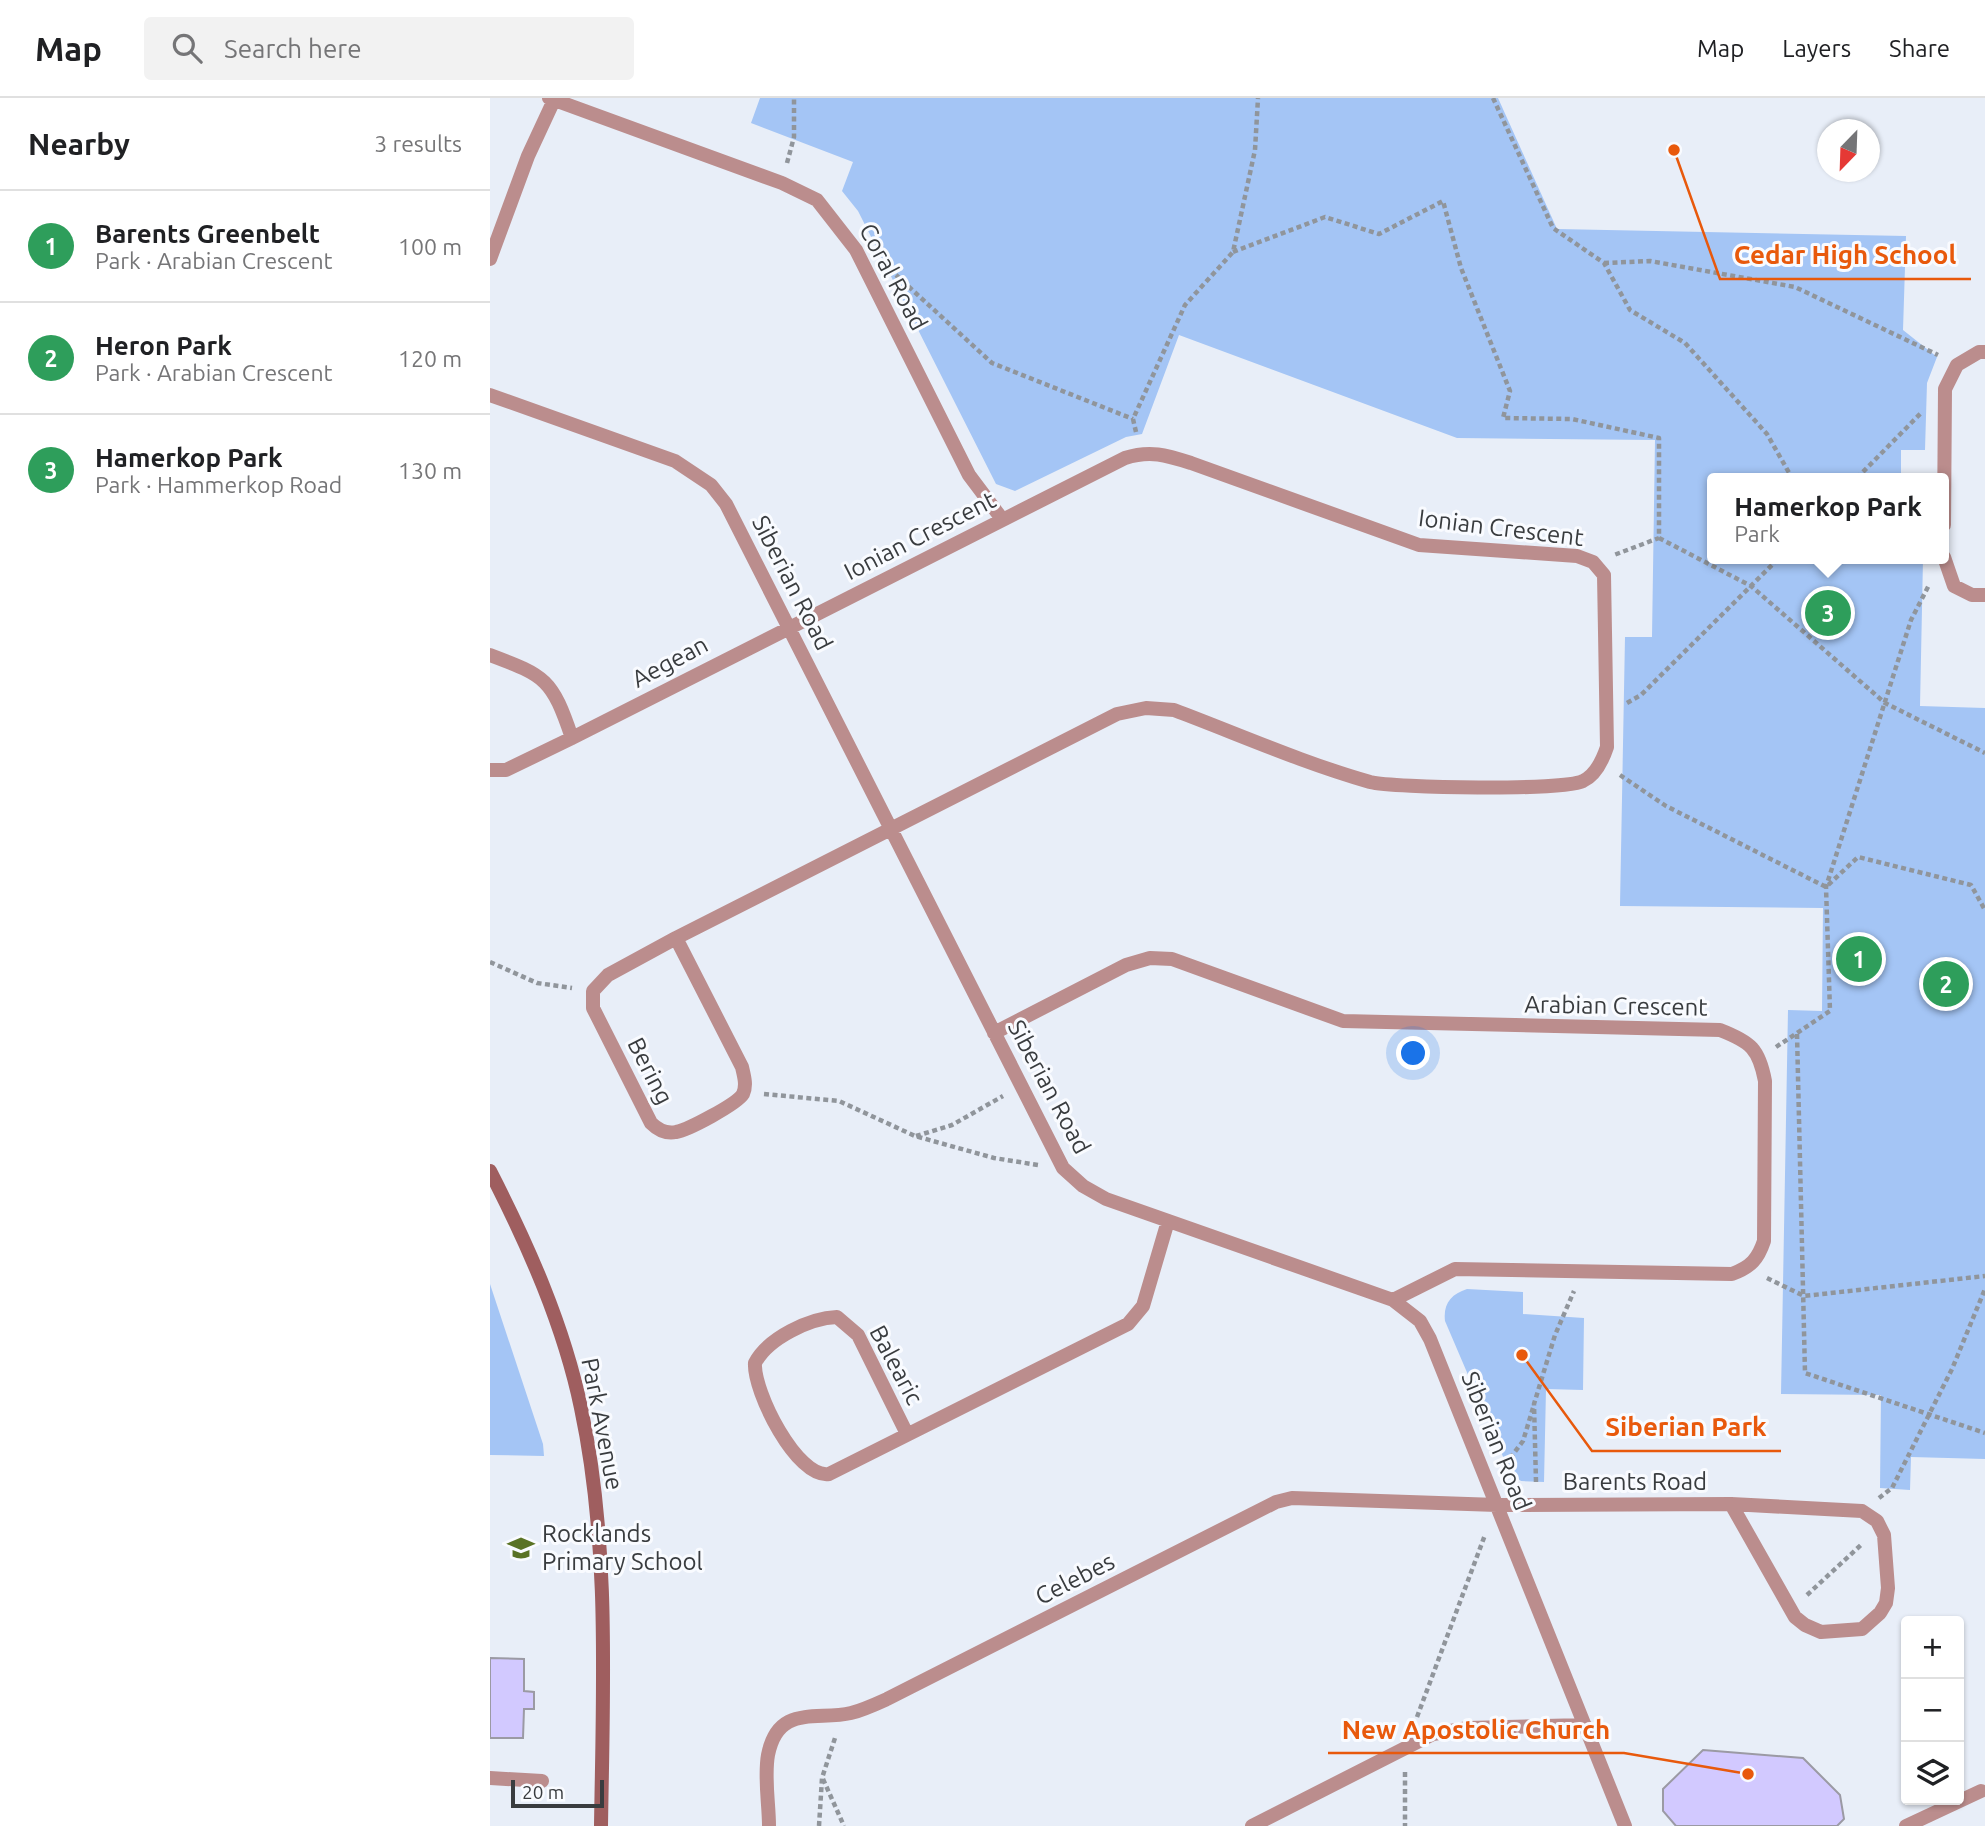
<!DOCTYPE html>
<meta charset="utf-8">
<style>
:root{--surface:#fff;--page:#f2f2f2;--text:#202124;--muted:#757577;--line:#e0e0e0;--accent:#5a7325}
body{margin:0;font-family:Ubuntu,sans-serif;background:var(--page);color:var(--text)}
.controls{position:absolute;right:21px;bottom:21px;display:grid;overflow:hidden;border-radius:7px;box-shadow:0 2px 5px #0004}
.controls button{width:63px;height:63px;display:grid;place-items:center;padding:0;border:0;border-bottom:2px solid var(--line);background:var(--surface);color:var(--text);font:35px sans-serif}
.compass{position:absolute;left:1327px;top:21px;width:63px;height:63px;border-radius:50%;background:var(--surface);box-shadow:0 2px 5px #0004;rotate:203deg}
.scale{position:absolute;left:21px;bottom:18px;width:93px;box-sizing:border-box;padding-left:7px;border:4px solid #393c3f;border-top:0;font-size:19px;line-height:24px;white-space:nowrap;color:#393c3f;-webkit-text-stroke:5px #f9fbff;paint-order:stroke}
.you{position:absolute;left:924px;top:956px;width:24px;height:24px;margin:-18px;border:5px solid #fff;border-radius:50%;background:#1a73e8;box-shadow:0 0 0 10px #1a73e833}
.badge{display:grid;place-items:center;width:46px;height:46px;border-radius:50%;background:var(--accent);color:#fff;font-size:23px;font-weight:700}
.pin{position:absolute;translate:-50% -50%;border:4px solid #fff;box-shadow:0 2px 7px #0006}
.popup{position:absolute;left:1217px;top:375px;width:242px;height:91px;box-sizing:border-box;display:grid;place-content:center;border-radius:7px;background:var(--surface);filter:drop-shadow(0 2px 5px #0005);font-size:23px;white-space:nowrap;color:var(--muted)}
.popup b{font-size:26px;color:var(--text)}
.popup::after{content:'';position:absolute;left:50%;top:100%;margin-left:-14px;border:14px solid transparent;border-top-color:var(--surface)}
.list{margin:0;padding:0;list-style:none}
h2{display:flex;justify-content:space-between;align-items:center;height:91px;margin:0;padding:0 28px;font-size:30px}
h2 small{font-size:23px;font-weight:400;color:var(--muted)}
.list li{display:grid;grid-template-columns:46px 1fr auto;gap:21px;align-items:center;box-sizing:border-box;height:112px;padding:0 28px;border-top:2px solid var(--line)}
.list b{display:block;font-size:26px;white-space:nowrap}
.list p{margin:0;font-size:23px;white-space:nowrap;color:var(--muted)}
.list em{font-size:23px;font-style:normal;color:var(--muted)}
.icon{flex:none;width:38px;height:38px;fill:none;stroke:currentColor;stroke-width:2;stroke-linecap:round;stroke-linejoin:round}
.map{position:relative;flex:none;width:1495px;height:1728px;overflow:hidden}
header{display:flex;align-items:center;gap:42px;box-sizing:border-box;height:98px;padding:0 35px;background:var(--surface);border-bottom:2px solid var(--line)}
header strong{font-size:33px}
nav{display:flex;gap:38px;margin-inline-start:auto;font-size:24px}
.search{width:490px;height:63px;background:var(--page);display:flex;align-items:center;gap:18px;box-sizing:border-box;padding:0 24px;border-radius:7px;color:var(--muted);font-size:26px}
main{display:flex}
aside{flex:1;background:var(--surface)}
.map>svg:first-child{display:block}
.green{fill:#a4c5f5}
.building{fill:#d2c9ff;stroke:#9b9aa4;stroke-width:2}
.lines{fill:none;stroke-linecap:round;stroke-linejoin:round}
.path{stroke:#90959b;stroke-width:4.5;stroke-dasharray:5 3.5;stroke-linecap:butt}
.lane{stroke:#bb8d8d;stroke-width:14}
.street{stroke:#bb8d8d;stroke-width:14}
.secondary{stroke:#9f5e5f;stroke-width:14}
.labels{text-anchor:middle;stroke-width:6;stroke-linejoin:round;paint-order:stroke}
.street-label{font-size:24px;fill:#393c3f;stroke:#f9fbff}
.poi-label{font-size:24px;fill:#393c3f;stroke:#f9fbff;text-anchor:start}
.leader{fill:none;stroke:#e8590c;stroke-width:2.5}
.callout-dot{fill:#e8590c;stroke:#f9fbff;stroke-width:2.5}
.callout-label{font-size:26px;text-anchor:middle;font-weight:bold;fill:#e8590c;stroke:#f9fbff;stroke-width:6;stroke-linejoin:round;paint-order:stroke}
</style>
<header>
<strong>Map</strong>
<div class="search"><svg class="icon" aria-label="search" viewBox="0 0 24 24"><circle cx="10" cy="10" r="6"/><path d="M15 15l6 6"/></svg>Search here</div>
<nav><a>Map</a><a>Layers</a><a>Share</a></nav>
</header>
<main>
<aside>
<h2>Nearby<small>3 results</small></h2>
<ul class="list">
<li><span class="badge" style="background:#2e9e5b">1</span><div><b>Barents Greenbelt</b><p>Park · Arabian Crescent</p></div><em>100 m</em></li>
<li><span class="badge" style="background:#2e9e5b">2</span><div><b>Heron Park</b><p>Park · Arabian Crescent</p></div><em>120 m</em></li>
<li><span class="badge" style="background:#2e9e5b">3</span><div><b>Hamerkop Park</b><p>Park · Hammerkop Road</p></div><em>130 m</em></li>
</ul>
</aside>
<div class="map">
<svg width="1495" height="1728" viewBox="0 0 1495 1728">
<rect width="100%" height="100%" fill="#e8eef8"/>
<path class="green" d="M 270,0 L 1008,0 L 1067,131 L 1416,138 L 1413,232 L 1447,259 L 1437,285 L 1435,352 L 1411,352 L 1411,380 L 1222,380 L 1222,461 L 1433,461 L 1430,608 L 1495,610 L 1495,1361 L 1421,1359 L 1420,1392 L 1390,1390 L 1391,1297 L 1291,1296 L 1298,912 L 1332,913 L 1333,810 L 1130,808 L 1135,539 L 1162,539 L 1165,342 L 967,340 L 689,237 L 652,336 L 636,339 L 525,393 L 506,386 L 368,113 L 352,93 L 363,64 L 261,25 Z
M 0,1186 L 53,1346 L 54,1358 L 0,1357 Z
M 977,1191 L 1033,1194 L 1033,1216 L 1094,1220 L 1093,1292 L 1056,1291 L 1054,1384 L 1031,1383 L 1020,1375 L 955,1223 C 953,1206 961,1196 977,1191 Z"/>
<path class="building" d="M 0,1560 L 34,1561 L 34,1593 L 44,1594 L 44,1611 L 34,1611 L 33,1640 L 0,1640 Z
M 1213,1652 L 1313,1660 L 1350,1697 L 1354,1721 L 1347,1728 L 1186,1728 L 1173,1713 L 1173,1691 Z"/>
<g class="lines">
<path class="path" d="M 1003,0 L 1063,130 L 1114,165 L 1140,212 L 1195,245 L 1277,336 L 1302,380
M 297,65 L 304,39 L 304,0
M 743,154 L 835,119 L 889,136 L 953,103 L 971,170 L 1020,293 L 1013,320 L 1082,321 L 1169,340 L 1169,440 L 1124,457
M 1114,165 L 1160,163 L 1305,189 L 1448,257
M 406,177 L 502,265 L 643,321
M 646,334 L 643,321 L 695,207 L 743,154 L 765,52 L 768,0
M 1367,380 L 1432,314
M 1169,440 L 1261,488 L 1395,605 L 1495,655
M 1137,605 L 1151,597 L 1288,461
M 1130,677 L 1176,708 L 1336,789 L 1368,759 L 1481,787 L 1495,812
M 0,864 L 47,885 L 82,890
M 1307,936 L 1315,1275 L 1495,1335
M 1286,949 L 1340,913 L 1336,789 L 1421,522 L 1439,487
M 274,996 L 349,1003 L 425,1038 L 504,1060 L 548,1067
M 426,1038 L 462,1027 L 513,998
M 1277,1180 L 1314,1198 L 1495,1178
M 1015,1367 L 1033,1343 L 1043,1310
M 1046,1384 L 1044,1306 L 1065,1237 L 1084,1193
M 1389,1400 L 1402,1390 L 1462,1271 L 1495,1191
M 1317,1497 L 1372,1446
M 927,1619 L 995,1437
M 915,1674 L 915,1728
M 333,1681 L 354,1728
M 329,1728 L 332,1680 L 345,1640"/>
<path class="lane" d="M 0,1680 L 52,1683
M 1416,1728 L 1491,1693"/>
<path class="street" d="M 59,0 L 292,85 L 327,102 L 366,152 L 479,377 L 512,421
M 0,161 L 38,58 L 64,2
M 0,297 L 185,363 L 221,387 L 236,406 L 573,1070 L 593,1088 L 616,1101 L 903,1202 L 930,1223 L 940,1241 L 1135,1728
M 1454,427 L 1455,291 L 1467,267 L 1489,254 L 1495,254
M 1454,459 L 1464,488 L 1482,497 L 1495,497
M 0,557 C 56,578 62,581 82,640
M 0,672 L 16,672 L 82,640 L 635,360 C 660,352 676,357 701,365 L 929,447 L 1087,458 L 1103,464 L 1114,477 L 1117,649 C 1113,661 1106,677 1093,683 C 1074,693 904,690 880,684 C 813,665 748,636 684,612 L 656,610 L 627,616 L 186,840 L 118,877 L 103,893 L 103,910 L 161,1025 C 168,1032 176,1036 186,1034 C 198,1032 247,1006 253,996 C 257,987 254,978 252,969 L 186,840
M 504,935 L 636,867 L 660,860 L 682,861 L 853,923 L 1230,932 C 1261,944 1269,951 1275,983 L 1274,1143 C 1268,1161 1261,1169 1242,1176 L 965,1171 L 903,1202
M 417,1336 L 368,1237 L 347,1219 C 320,1220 278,1240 265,1265 C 263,1293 307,1381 339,1376 L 638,1226 L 653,1208 L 678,1123
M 279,1728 C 279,1706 274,1679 278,1657 C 288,1606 326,1623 361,1615 C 373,1612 386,1606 397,1601 L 786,1404 L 802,1400 L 1007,1407 L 1241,1406 L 1372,1413 L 1387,1423 L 1394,1437 L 1398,1490 L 1396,1505 L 1390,1515 L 1372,1531 L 1331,1534 L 1315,1527 L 1305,1519 L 1241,1406
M 762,1728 L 943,1636 L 978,1630 L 1095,1627"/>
<path class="secondary" d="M 0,1073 C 38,1147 74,1228 91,1310 C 120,1446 113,1590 111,1728"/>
</g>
<defs>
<symbol id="school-bare" viewBox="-9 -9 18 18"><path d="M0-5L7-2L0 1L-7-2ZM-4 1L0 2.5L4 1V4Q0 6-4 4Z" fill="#5a7325" stroke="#f9fbff" stroke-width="2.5" paint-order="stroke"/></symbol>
</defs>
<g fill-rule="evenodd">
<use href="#school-bare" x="12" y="1431" width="38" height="38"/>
</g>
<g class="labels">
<g class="street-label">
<text transform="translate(403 179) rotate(62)" y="8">Coral Road</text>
<text transform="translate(1011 430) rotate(7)" y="8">Ionian Crescent</text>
<text transform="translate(430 438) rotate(-27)" y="8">Ionian Crescent</text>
<text transform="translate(302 485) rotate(63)" y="8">Siberian Road</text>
<text transform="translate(180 564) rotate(-28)" y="8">Aegean</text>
<text transform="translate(1126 908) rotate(1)" y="8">Arabian Crescent</text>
<text transform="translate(160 973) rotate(63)" y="8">Bering</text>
<text transform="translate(559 989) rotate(62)" y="8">Siberian Road</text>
<text transform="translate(406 1267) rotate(62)" y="8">Balearic</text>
<text transform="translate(112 1326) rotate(79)" y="8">Park Avenue</text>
<text transform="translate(1006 1343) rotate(68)" y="8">Siberian Road</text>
<text x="1145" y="1392">Barents Road</text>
<text transform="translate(585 1481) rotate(-27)" y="8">Celebes</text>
</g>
<g class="poi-label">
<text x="52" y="1444">Rocklands<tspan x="52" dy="28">Primary School</tspan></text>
</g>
</g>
<path class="leader" d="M1184 52L1230 181H1481M1032 1257L1102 1353H1291M1258 1676L1134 1655H838"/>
<g class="callout-dot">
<circle cx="1184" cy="52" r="7"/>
<circle cx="1032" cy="1257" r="7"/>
<circle cx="1258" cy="1676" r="7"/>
</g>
<g class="callout-label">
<text x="1355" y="166">Cedar High School</text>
<text x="1196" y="1338">Siberian Park</text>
<text x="986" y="1641">New Apostolic Church</text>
</g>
</svg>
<div class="controls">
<button>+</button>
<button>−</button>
<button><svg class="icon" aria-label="layers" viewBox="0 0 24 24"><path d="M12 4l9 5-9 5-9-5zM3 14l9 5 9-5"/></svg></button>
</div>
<svg class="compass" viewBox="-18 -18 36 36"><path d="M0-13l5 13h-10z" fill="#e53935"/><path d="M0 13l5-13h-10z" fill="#757577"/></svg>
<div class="scale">20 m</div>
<div class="you"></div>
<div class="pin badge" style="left:1369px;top:861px;background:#2e9e5b">1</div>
<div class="pin badge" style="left:1456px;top:886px;background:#2e9e5b">2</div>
<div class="pin badge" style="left:1338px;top:515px;background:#2e9e5b">3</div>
<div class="popup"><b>Hamerkop Park</b>Park</div>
</div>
</main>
